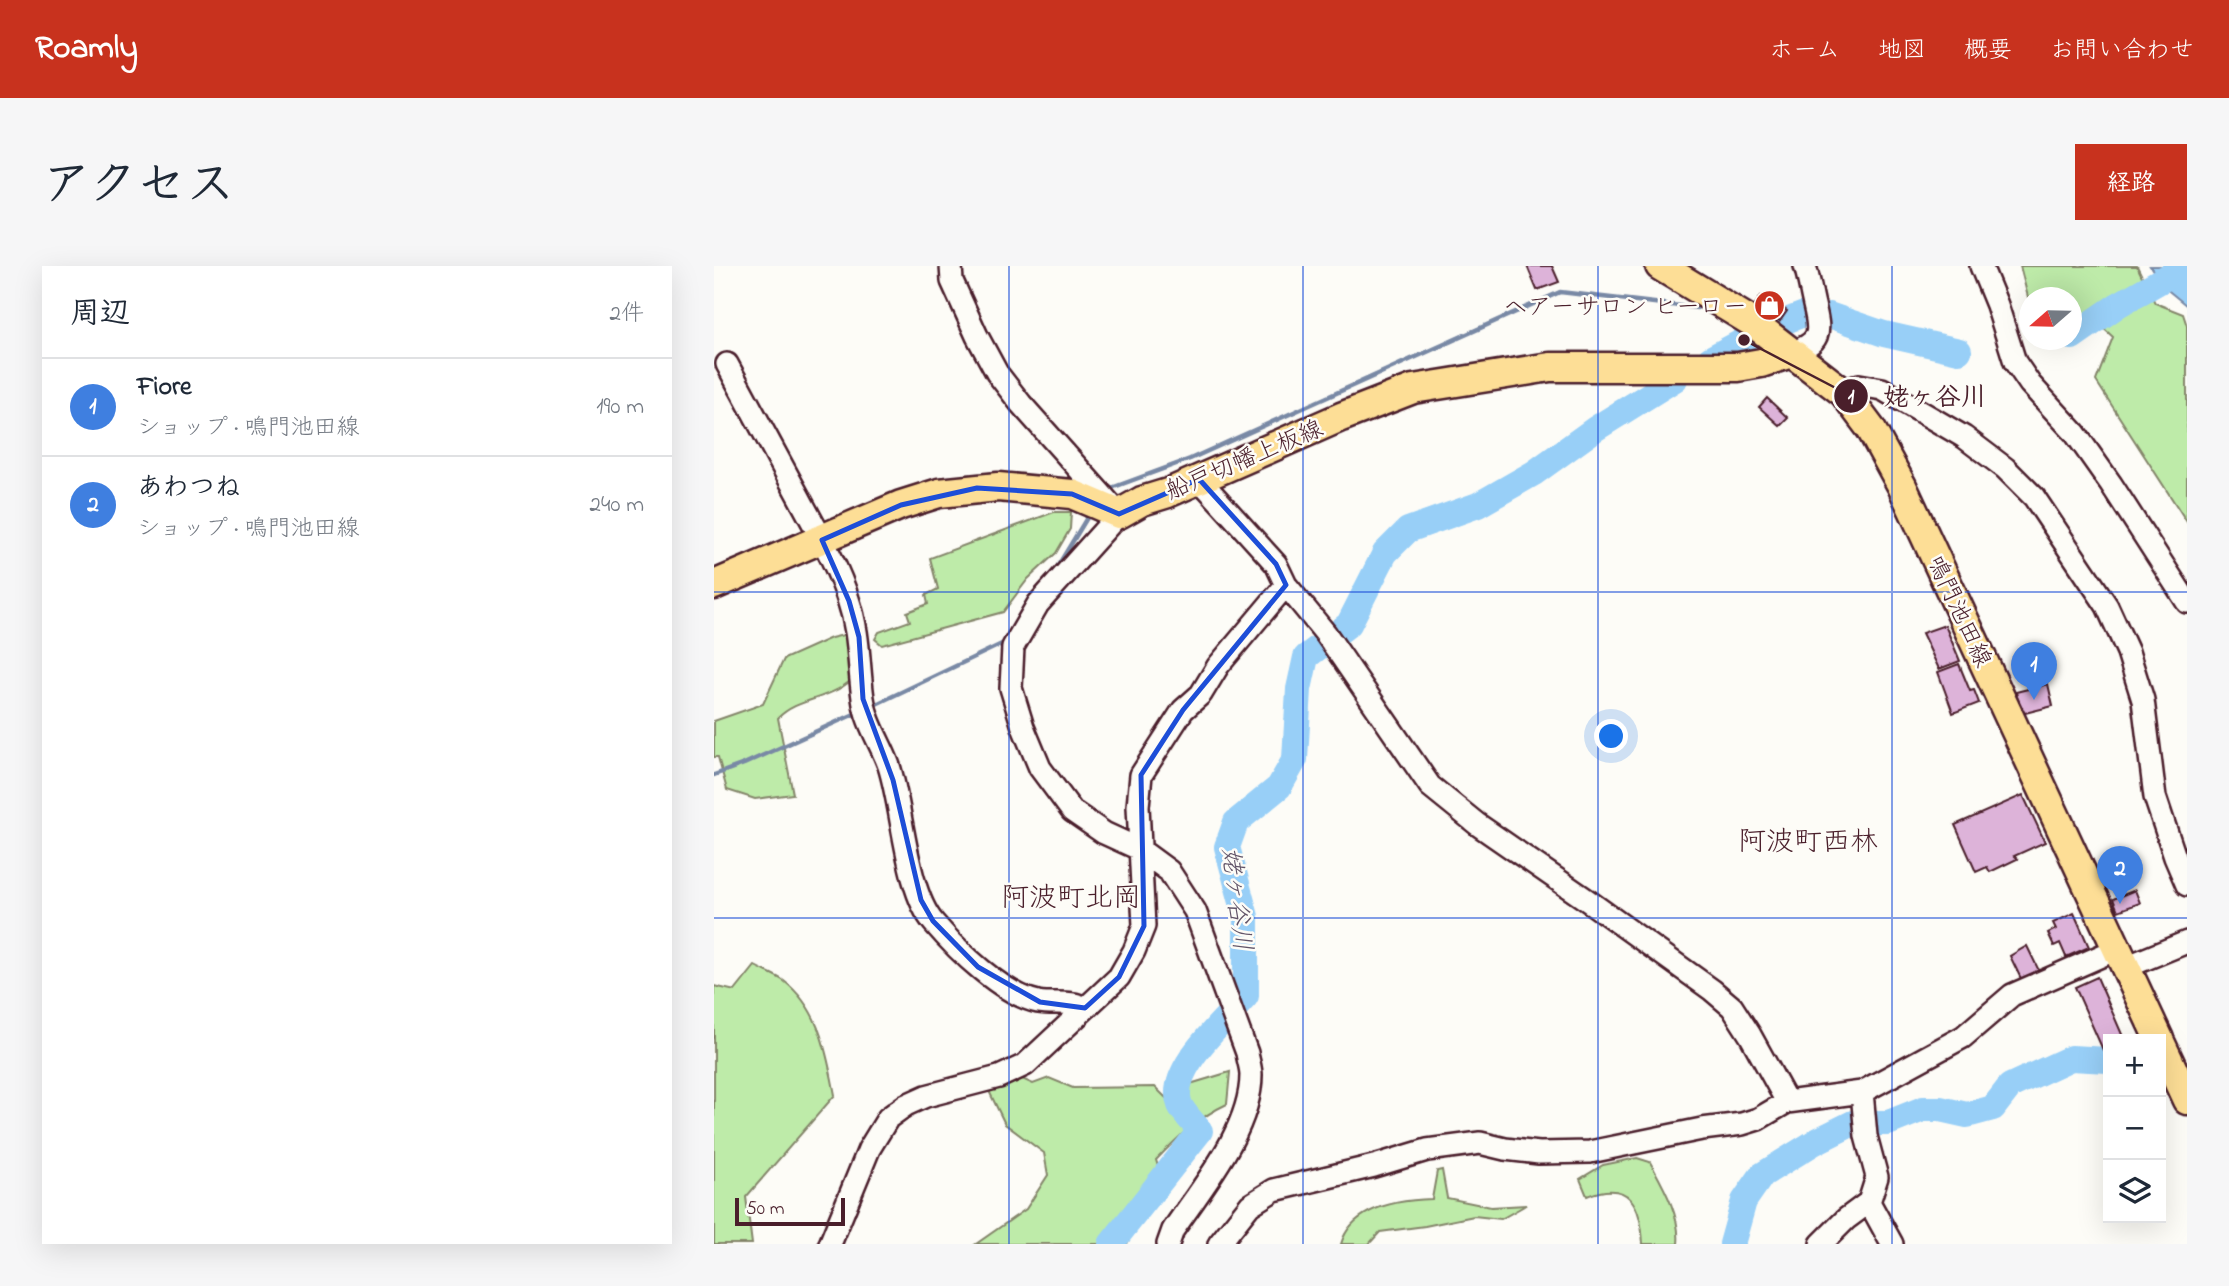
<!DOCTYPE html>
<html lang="ja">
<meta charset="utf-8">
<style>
:root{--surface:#fff;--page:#f6f6f7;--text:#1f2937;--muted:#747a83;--line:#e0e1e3;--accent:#c8321e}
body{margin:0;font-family:"Indie Flower","Klee One",sans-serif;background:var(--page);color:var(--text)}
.controls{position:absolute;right:21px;bottom:21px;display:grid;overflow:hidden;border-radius:0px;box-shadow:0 7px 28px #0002}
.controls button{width:63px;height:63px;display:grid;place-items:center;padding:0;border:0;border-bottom:2px solid var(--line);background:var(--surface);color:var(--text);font:35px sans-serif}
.compass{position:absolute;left:1305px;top:21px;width:63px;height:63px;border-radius:50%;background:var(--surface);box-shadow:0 7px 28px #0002;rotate:250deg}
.scale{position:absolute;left:21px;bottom:18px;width:110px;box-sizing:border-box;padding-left:7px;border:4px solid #4a1f2b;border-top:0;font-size:19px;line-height:24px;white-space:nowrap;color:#4a1f2b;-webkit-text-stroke:5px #fdfcf7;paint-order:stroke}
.you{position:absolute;left:898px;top:471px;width:24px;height:24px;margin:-18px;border:5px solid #fff;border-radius:50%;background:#1a73e8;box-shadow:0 0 0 10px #1a73e833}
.badge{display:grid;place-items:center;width:46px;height:46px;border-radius:50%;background:var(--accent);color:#fff;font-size:23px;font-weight:700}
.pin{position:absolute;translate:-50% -58px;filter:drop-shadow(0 2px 4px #0008)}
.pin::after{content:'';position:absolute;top:37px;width:24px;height:21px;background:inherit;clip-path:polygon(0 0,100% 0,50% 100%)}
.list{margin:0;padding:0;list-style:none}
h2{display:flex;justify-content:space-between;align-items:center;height:91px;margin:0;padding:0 28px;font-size:30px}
h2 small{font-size:23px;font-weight:400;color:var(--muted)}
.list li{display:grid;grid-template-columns:46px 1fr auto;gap:21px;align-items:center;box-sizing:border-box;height:98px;padding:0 28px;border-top:2px solid var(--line)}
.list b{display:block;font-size:26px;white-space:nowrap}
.list p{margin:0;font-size:23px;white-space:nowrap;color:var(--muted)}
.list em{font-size:23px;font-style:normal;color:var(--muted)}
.icon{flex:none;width:38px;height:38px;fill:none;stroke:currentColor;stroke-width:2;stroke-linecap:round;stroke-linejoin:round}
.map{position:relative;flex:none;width:1473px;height:978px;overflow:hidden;border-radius:0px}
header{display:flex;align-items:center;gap:42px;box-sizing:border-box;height:98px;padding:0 35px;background:var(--accent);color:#fff}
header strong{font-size:33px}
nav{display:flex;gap:38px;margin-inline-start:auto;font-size:24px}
.intro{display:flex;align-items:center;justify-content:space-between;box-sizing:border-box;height:168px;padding:0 42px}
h1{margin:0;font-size:49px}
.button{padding:18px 32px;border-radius:0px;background:var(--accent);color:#fff;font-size:24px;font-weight:700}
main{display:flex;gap:42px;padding:0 42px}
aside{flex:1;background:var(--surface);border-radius:0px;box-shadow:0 7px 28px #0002}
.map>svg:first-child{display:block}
.green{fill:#beeba9;stroke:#84856a;stroke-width:2}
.water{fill:#98cff7;stroke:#7989a5;stroke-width:2}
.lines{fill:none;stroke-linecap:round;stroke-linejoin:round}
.stream{stroke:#7989a5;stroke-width:4.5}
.river{stroke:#98cff7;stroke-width:26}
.building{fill:#ddb3d9;stroke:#4a1f2b;stroke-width:2}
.minor-casing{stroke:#4a1f2b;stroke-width:26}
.major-casing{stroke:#4a1f2b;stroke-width:33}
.minor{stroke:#fdfcf7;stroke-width:21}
.major{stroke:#fdde96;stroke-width:28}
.marked{fill:none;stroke:#1d4ed8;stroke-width:5;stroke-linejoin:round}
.grid{fill:none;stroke:#1d4ed8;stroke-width:2;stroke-opacity:0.55}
.labels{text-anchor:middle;stroke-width:5;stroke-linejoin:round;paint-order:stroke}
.poi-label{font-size:24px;fill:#4a1f2b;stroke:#fdfcf7;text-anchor:end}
.street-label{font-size:24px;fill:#4a1f2b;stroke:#fdfcf7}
.water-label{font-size:26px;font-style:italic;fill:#615468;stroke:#fdfcf7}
.quarter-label{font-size:28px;fill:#4a1f2b;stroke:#fdfcf7}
.leader{fill:none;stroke:#4a1f2b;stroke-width:2.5}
.callout-dot{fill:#4a1f2b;stroke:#fdfcf7;stroke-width:2.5}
.mark-label{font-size:21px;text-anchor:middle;font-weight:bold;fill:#fff}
.callout-label{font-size:26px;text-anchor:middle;font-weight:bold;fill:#4a1f2b;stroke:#fdfcf7;stroke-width:5;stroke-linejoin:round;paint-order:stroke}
</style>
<header>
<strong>Roamly</strong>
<nav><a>ホーム</a><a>地図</a><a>概要</a><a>お問い合わせ</a></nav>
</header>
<div class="intro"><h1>アクセス</h1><a class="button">経路</a></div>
<main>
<aside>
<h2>周辺<small>2件</small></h2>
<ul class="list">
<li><span class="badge" style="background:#3f7fe0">1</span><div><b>Fiore</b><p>ショップ · 鳴門池田線</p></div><em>190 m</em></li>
<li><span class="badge" style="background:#3f7fe0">2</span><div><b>あわつね</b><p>ショップ · 鳴門池田線</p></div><em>240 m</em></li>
</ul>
</aside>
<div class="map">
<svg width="1473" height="978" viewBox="0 0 1473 978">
<rect width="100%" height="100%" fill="#fdfcf7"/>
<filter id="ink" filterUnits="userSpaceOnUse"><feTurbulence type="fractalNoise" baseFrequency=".0143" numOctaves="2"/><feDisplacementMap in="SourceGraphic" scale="14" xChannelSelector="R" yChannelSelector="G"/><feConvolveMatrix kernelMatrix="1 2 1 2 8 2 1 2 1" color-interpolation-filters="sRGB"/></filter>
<g filter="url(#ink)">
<path class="green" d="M 1306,0 L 1423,0 L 1441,37 L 1469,48 L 1473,60 L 1473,256 L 1382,115 L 1399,71 L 1375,49 L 1358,59 L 1358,32 L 1316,32 L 1315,35 Z
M 340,246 L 357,246 L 356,263 L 342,287 L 314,313 L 289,346 L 168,379 L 161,373 L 165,366 L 196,355 L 193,346 L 214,338 L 212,329 L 224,323 L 216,292 Z
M 134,368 L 136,415 C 115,434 83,432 64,452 L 79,528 L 41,533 L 13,524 L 4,491 L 0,491 L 0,455 L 49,438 L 70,393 L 117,372 Z
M 41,700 C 50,705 62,709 70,715 C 106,743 113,788 121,829 L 32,931 L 38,978 L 0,978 L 0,720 L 21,725 Z
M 516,806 L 513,838 C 485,851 464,871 442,894 L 446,907 L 413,978 L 262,978 L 312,943 L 334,909 L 330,887 L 291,858 L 275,825 L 304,811 L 319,818 L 335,812 L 359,822 L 441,821 L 452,832 L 476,818 Z
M 923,892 L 936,896 C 949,920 967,950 964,978 L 929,978 C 927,940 917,913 873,930 L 866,913 L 889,899 Z
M 728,904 L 733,932 L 777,941 L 812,939 L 787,953 L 760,950 L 711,960 L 666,966 L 655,978 L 627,978 C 638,941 684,934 718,933 L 723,905 Z"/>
<path class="water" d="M 1436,0 L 1473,0 L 1473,40 L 1450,21 Z"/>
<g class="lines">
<path class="stream" d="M 1026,71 L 1030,74
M 392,224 L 476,193 L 846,26 L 983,42
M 342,303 L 377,245
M 158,440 L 292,376
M 0,509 L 30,498 L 147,445"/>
<path class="river" d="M 1115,49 L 1170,68 L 1245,85
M 1072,55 L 1090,48
M 1358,71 L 1404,39 L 1472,0
M 996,93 L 1035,72
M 397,978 L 486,865 C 480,857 470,848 466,839 C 452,804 512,754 532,730 L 532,651 L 513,581 L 522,556 L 565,521 L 581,493 L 585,423 L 592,391 L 635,358 L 671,287 L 694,264 L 764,239 L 820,207 L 881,163 L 961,113
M 1018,978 L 1030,935 L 1048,909 L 1101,876 L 1139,857 L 1174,857 L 1209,843 L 1226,843 L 1253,849 L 1279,842 L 1296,820 L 1357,792 L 1394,794"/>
</g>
<path class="building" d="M 813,0 L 838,0 L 845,16 L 823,24 Z
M 1047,30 L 1057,36 L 1058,34 L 1073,45 L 1066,55 L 1062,52 L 1060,55 L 1040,40 Z
M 1053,132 L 1074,152 L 1066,160 L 1045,141 Z
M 1231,359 L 1246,395 L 1225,403 L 1208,367 Z
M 1245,398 L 1256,425 L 1260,424 L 1265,437 L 1239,447 L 1224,406 Z
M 1334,418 L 1339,440 L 1307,448 L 1302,426 Z
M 1309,529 L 1331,576 L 1300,590 L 1303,593 L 1276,606 L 1273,601 L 1262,606 L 1241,559 Z
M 1421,624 L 1426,637 L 1404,645 L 1399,633 Z
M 1360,647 L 1375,681 L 1352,691 L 1346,677 L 1340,680 L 1334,667 L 1342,663 L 1339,657 Z
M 1313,680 L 1328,711 L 1310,719 L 1296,690 Z
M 1383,711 L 1410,773 L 1394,773 L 1394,782 L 1389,784 L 1361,721 Z"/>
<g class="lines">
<defs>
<path id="minor" d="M 237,0 L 238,15 L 263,70 L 283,107 L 307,138 L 405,248 L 324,338 L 299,381 L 297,422 L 309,461 L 326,502 L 358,545 L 390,567 L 425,583 L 455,605 L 481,645 L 533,787 C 534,794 537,802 537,809 C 537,863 488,921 459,964 L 454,978
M 1267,0 L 1283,39 L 1301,96 L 1316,118 L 1361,167 L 1397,218 L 1473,336
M 1077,87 C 1107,76 1107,68 1100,39 C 1097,26 1095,13 1091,0
M 13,98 C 37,143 62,188 86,233 C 103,265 123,298 134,333 C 146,368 144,396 149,432 C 152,457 167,477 175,500 C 189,543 192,625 220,657 C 244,685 288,728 324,736 C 340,739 357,734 371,742
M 1130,127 L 1145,119 L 1168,123 L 1250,171 L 1291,202 L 1320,231 L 1393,340 L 1414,386 L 1429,434 L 1441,531 L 1461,591 L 1473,619
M 485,213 L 562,298 L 572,319 L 612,368 L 716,520 L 763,558 L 873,634 L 998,724 L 1018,741 L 1036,769 L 1073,836
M 1412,701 L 1473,676
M 1155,936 L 1178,978
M 116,978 L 155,883 L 174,852 L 192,839 L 212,830 L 285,811 L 311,799 L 405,711 L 420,685 L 430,660 L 424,540 L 427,509 L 469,444 L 487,428 L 504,400 L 572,319
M 505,978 L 536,939 L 560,924 L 660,900 L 713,884 L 766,877 L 791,883 L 825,887 L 876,886 L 988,863 L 1028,858 L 1044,853 L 1073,836 L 1148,826 L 1249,771 L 1298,729 L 1403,683
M 1107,978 L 1132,953 L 1155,936 L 1163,911 L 1152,870 L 1148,826"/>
<path id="major" d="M 946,0 L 1038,56 L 1130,127 L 1157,163 L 1188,220 L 1445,773
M 0,319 L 187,239 L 225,227 L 284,221 L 358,228 L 405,248 L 428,235 L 454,227 L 627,151 L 699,123 L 836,101 L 1024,101 L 1047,97 L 1077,87
M 1447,778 L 1473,834"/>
</defs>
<use href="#minor" class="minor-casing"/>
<use href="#major" class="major-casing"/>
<use href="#minor" class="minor"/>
<use href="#major" class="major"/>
</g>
</g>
<path class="marked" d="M 485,213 L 562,298 L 572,319 L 469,444 L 427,509 L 430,660 L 405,711 L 371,742 L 326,736 L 264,701 L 219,655 L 207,634 L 179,514 L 149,433 L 145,371 L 135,335 L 108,274 L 187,239 L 263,222 L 358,228 L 405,248 Z"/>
<path class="grid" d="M 295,0 L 295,978M 589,0 L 589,978M 884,0 L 884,978M 1178,0 L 1178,978M 0,326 L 1473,326M 0,652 L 1473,652"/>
<defs>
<symbol id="shop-disc" viewBox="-11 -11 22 22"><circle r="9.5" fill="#c8321e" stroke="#fdfcf7"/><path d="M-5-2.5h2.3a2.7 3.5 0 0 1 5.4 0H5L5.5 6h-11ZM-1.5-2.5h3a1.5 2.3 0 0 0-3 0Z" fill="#fff"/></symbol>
</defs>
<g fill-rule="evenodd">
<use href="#shop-disc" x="1038" y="22" width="35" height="35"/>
</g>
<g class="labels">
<g class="poi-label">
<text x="1033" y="48">ヘアーサロン ヒーロー</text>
</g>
<g class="street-label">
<text transform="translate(530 193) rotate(-23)" y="8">船戸切幡上板線</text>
<text transform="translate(1246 345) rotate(65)" y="8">鳴門池田線</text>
</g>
<g class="water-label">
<text transform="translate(524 633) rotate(83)" y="9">姥ヶ谷川</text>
</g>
<g class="quarter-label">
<text x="1094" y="584">阿波町西林</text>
<text x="357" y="640">阿波町北岡</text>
</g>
</g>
<path class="leader" d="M1030 74L1137 130"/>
<g class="callout-dot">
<circle cx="1030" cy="74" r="7"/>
<circle cx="1137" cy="130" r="18"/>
</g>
<g class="mark-label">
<text x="1137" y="137">1</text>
</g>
<g class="callout-label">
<text x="1221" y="139">姥ヶ谷川</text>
</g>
</svg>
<div class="controls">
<button>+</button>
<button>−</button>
<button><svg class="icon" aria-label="layers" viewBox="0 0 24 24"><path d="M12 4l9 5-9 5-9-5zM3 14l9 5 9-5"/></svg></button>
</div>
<svg class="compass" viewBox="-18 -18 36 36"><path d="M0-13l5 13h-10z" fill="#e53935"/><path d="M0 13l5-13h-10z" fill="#747a83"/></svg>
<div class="scale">50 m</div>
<div class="you"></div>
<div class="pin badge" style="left:1320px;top:434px;background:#3f7fe0">1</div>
<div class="pin badge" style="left:1406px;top:638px;background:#3f7fe0">2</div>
</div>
</main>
